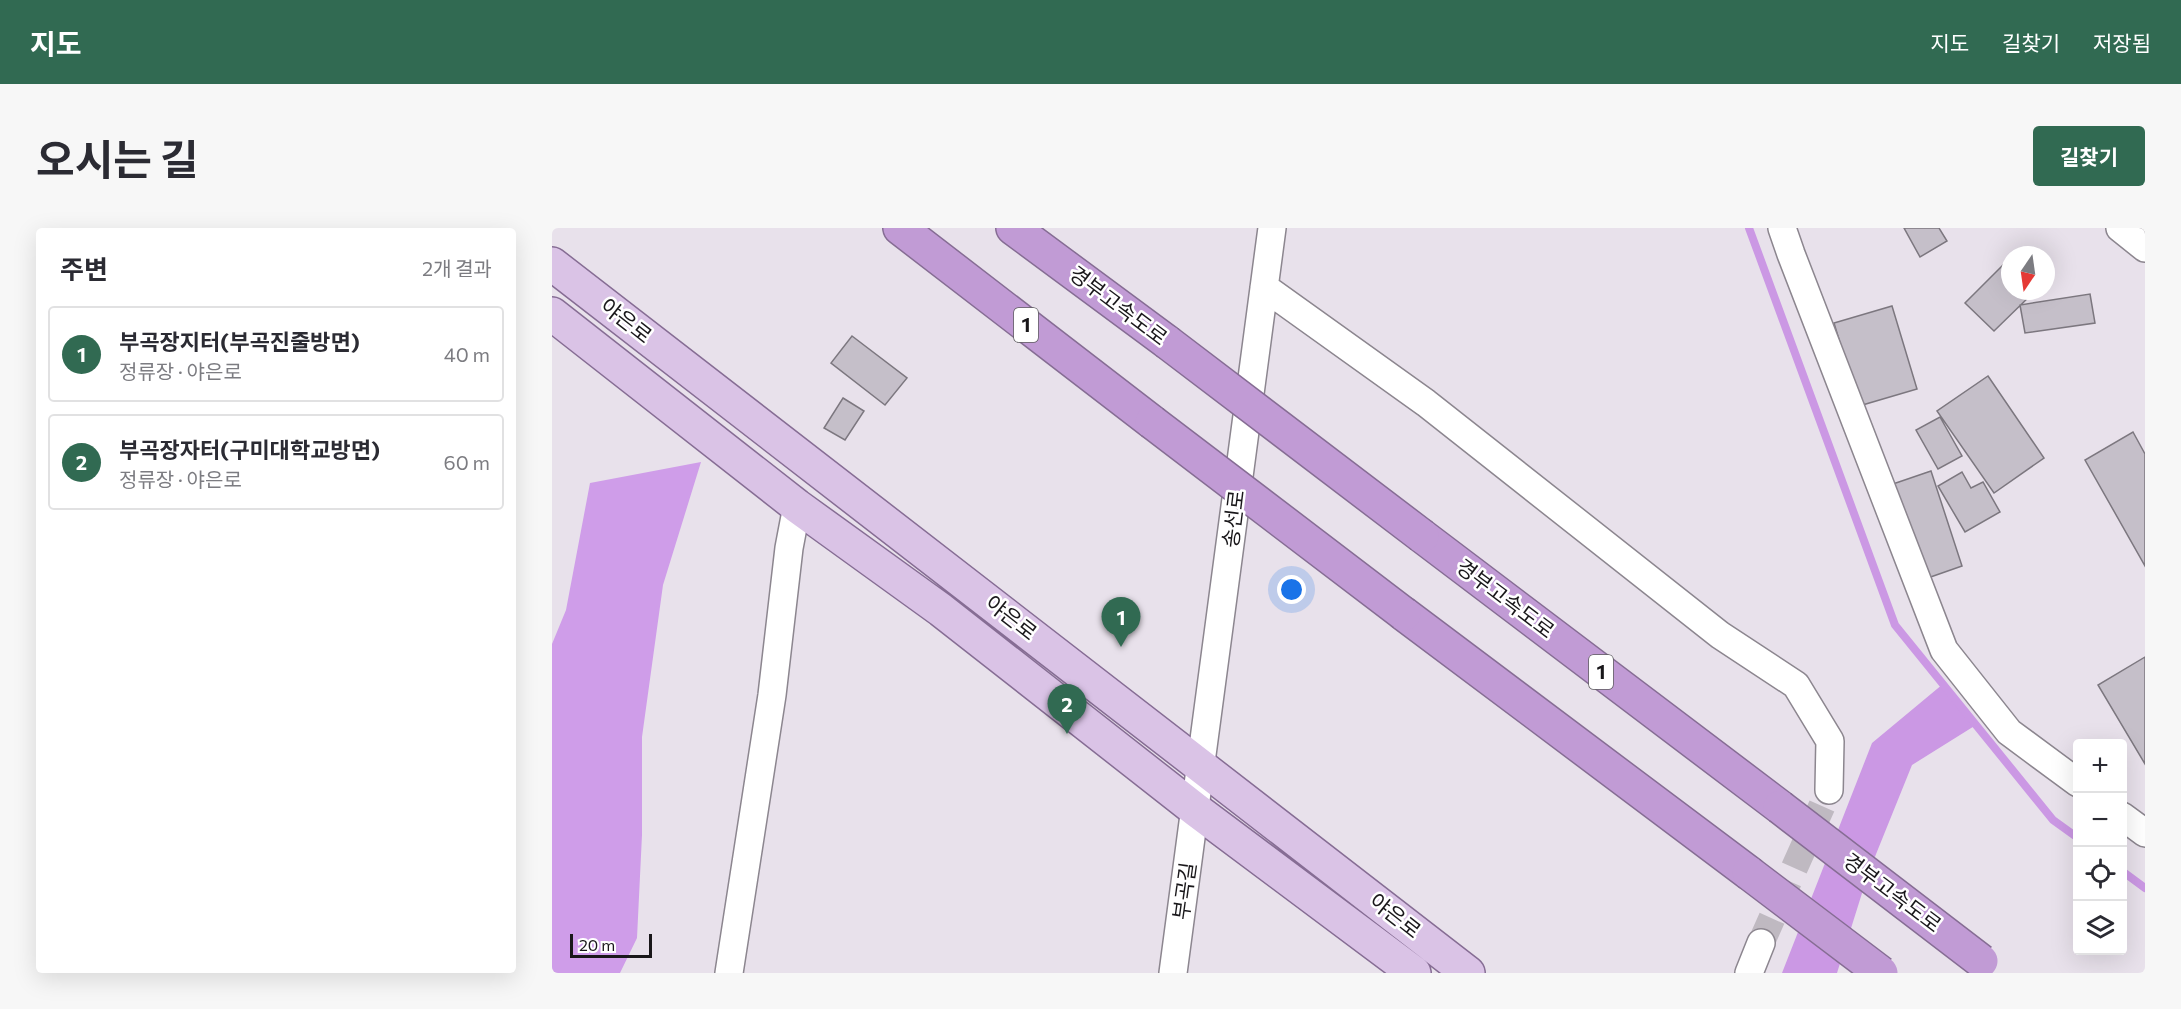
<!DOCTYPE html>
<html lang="ko">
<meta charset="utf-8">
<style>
:root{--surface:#fff;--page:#f7f7f7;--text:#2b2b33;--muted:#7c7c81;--line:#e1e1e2;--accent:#316a52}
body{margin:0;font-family:Commissioner,"Noto Sans KR",sans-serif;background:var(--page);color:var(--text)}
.controls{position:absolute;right:18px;bottom:18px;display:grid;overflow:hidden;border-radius:6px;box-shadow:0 6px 24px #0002}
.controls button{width:54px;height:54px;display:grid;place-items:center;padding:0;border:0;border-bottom:2px solid var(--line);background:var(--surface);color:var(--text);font:30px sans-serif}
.compass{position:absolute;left:1449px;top:18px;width:54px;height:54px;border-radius:50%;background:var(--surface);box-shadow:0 6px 24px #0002;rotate:193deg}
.scale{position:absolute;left:18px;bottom:15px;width:82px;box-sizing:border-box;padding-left:6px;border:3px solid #19171a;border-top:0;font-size:16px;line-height:21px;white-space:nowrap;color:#19171a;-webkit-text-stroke:4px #fff;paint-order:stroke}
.you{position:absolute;left:740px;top:362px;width:21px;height:21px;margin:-15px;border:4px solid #fff;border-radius:50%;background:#1a73e8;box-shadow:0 0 0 9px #1a73e833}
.badge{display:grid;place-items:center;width:39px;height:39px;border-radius:50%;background:var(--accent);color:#fff;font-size:20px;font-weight:700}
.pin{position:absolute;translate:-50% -50px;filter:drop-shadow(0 2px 3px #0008)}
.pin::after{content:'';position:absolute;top:32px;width:21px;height:18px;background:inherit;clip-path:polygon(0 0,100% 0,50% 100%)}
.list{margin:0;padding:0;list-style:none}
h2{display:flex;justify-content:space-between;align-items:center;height:78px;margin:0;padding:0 24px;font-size:26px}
h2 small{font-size:20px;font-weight:400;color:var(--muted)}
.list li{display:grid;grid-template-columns:39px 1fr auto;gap:18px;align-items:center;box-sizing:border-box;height:96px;margin:0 12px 12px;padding:0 12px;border:2px solid var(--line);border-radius:6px}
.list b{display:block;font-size:22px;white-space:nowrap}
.list p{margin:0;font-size:20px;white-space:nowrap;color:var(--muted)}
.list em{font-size:20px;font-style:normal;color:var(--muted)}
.icon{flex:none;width:33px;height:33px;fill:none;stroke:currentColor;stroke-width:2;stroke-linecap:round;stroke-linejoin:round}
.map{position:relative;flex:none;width:1593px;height:745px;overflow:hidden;border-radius:6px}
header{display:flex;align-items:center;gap:36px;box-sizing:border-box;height:84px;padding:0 30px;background:var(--accent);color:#fff}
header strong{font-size:28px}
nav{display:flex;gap:33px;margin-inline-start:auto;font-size:21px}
.intro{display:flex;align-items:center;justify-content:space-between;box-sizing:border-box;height:144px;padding:0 36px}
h1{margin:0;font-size:42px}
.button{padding:15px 27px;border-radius:6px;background:var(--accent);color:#fff;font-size:21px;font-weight:700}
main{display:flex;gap:36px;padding:0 36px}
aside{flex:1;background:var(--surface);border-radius:6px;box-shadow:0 6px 24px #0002}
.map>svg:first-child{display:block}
.forest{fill:#cf9de9}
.water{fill:#cb98e4}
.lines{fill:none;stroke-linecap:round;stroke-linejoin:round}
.stream{stroke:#cb98e4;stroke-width:8}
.building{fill:#c5bfc9;stroke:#7c777f;stroke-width:1.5}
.minor-tunnel{stroke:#bfb9c1;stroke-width:27;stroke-dasharray:27 14;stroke-linecap:butt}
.minor-casing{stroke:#8c868f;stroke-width:30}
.major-casing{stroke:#866d94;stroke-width:36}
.highway-casing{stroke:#866d94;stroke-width:36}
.minor{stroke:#fff;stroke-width:27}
.major{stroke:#dac3e6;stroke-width:33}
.highway{stroke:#c19bd5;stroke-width:33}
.highway-bridge-casing{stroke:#866d94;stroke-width:36;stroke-linecap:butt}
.highway-bridge{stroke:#c19bd5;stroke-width:33}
.labels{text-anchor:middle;stroke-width:5;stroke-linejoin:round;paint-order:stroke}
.shield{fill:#fff;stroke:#5e5d5f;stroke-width:1.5}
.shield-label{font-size:20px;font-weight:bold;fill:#19171a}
.street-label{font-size:21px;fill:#19171a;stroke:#fff}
</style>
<header>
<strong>지도</strong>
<nav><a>지도</a><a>길찾기</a><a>저장됨</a></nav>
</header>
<div class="intro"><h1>오시는 길</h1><a class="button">길찾기</a></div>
<main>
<aside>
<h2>주변<small>2개 결과</small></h2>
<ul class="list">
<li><span class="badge">1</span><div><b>부곡장지터(부곡진줄방면)</b><p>정류장 · 야은로</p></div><em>40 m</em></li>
<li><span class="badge">2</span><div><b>부곡장자터(구미대학교방면)</b><p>정류장 · 야은로</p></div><em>60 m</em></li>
</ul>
</aside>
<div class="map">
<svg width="1593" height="745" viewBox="0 0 1593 745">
<rect width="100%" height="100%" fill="#e8e1eb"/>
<path class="forest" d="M 149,234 L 111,357 L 90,509 L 90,607 L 85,710 L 68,745 L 0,745 L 0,416 L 14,382 L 38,255 Z"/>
<path class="water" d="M 1391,456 L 1424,497 L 1360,537 L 1316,646 L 1285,745 L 1230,745 L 1320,515 Z"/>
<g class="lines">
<path class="stream" d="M 1197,0 L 1343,397 L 1501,592 L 1526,610
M 1570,643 L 1593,660"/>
</g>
<path class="building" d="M 1352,0 L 1387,0 L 1395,13 L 1368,29 Z
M 1458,30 L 1458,63 L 1483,63 L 1442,103 L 1413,75 Z
M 1538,66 L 1543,95 L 1473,105 L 1468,77 Z
M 1340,78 L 1365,161 L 1307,178 L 1282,95 Z
M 300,108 L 355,150 L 333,177 L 279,135 Z
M 1436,148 L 1492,230 L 1442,265 L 1385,183 Z
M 291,170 L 312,183 L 293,212 L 272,200 Z
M 1388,189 L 1410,228 L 1386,241 L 1364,202 Z
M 1581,204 L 1593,226 L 1593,338 L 1533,232 Z
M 1379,243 L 1410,338 L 1370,352 L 1338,257 Z
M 1410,244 L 1419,260 L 1431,254 L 1448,284 L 1413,304 L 1386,258 Z
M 1593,429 L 1593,536 L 1546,457 Z"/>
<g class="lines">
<path class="minor-tunnel" d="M 1209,715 L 1277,562"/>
<defs>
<path id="minor" d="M 1230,0 L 1239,26 L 1392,422 L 1457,504 L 1526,555
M 1568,0 L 1593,20
M 712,59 L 874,175 L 1168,407 L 1244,457 L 1278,513 L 1277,562
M 1570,588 L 1593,605
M 177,745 L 220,467 L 237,320 L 245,278
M 621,745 L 720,0
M 1197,745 L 1209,715"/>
<path id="major" d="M 0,36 L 916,745
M 0,86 L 245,278 L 389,382 L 644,582 L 862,745"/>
<path id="highway" d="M 348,0 L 600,194
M 461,0 L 615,114
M 870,308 L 1228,579
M 852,386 L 1197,645"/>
</defs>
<use href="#minor" class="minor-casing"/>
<use href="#major" class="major-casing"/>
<use href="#highway" class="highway-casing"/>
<use href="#minor" class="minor"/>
<use href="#major" class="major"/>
<use href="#highway" class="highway"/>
<defs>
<path id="highway-bridge" d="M 615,114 L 870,308
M 600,194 L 852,386
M 1228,579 L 1429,733
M 1197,645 L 1329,745"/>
</defs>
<use href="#highway-bridge" class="highway-bridge-casing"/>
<use href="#highway-bridge" class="highway-bridge"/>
</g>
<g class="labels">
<g class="shield">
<rect x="462" y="80" width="24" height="34" rx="4.5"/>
<rect x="1037" y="427" width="24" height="34" rx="4.5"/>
</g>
<g class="shield-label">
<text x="474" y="104">1</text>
<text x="1049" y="451">1</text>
</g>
<g class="street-label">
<text transform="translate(566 78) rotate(37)" y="7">경부고속도로</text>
<text transform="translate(74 93) rotate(38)" y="7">야은로</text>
<text transform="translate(682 291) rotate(-83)" y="7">송선로</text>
<text transform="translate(953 371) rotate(37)" y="7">경부고속도로</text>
<text transform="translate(459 390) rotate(38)" y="7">야은로</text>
<text transform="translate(633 663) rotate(-82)" y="7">부곡길</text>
<text transform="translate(1340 665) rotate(37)" y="7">경부고속도로</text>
<text transform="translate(843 688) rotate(38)" y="7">야은로</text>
</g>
</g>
</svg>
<div class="controls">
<button>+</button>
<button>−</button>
<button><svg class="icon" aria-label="locate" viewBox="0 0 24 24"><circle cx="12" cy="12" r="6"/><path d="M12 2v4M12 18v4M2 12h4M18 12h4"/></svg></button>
<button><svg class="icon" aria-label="layers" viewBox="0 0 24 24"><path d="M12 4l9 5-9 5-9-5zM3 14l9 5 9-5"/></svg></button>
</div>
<svg class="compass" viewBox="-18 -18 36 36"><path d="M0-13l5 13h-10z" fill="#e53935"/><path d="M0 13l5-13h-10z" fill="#7c7c81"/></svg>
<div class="scale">20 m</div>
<div class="you"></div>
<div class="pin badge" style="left:569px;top:419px">1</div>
<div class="pin badge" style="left:515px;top:506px">2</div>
</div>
</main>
